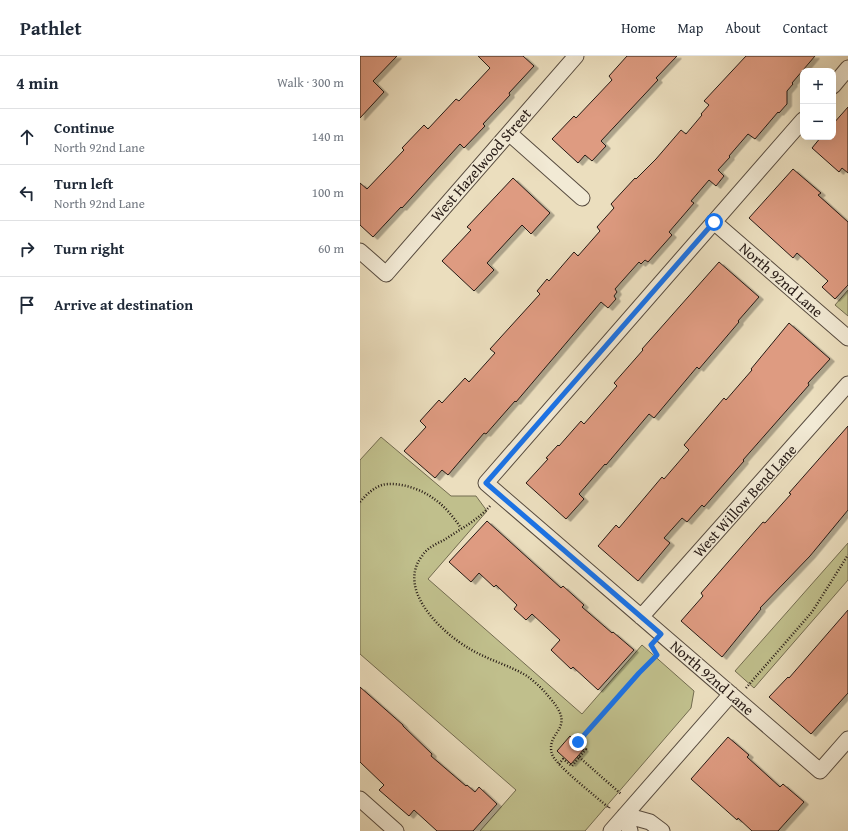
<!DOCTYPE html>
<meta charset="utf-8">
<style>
:root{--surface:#fff;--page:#f2f2f3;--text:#1f2937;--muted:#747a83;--line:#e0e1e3}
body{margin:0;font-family:"Gentium Book Plus",serif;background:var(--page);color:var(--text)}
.controls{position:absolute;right:12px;top:12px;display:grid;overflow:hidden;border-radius:8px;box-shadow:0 4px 16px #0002}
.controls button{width:36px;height:36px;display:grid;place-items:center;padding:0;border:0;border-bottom:1px solid var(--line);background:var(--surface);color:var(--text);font:20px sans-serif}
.stop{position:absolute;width:12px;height:12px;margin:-9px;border:3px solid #1a73e8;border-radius:50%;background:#fff}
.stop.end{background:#1a73e8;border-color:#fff;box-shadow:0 1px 4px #0008}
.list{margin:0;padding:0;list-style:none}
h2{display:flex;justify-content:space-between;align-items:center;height:52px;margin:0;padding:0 16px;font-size:17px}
h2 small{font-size:13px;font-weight:400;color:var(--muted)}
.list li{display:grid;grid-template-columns:26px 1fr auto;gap:12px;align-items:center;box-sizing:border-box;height:56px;padding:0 16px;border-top:1px solid var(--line)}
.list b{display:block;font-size:15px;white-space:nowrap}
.list p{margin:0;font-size:13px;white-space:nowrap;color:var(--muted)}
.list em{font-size:13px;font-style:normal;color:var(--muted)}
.icon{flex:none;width:22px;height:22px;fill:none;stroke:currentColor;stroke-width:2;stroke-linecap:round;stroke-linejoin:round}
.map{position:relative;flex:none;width:488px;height:775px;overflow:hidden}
header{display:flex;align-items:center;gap:24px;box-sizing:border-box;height:56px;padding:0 20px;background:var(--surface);border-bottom:1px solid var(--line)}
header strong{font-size:19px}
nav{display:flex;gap:22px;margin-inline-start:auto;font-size:14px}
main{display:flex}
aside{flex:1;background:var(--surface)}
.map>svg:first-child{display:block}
.green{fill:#c0bf8c;stroke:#736c50}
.building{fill:#de9b81;stroke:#261a15;filter:url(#shadow)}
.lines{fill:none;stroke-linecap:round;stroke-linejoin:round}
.street-casing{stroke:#574b3f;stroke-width:17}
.path{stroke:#261a15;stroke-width:2.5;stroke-dasharray:1 2;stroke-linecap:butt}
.street{stroke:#f2ead5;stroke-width:15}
.route{stroke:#1a73e8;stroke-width:5}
.labels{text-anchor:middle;stroke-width:3;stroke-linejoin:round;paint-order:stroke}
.street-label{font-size:15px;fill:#261a15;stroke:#f2ead5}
</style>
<header>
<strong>Pathlet</strong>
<nav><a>Home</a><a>Map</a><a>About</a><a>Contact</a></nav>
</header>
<main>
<aside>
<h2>4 min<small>Walk · 300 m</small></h2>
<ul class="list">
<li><svg class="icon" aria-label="ahead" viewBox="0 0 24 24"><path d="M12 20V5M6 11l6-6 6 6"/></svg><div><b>Continue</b><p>North 92nd Lane</p></div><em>140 m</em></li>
<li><svg class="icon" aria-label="left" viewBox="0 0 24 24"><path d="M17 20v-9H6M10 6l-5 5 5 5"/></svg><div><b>Turn left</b><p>North 92nd Lane</p></div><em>100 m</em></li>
<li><svg class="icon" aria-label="right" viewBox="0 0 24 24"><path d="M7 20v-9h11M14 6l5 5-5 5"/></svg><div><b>Turn right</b></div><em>60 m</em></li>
<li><svg class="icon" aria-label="arrive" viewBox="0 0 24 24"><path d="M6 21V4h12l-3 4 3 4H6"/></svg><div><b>Arrive at destination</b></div></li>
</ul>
</aside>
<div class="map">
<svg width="488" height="775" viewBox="0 0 488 775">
<defs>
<filter id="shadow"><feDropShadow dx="4.5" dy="2.5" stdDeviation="0" flood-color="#0004"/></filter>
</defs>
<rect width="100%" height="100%" fill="#ebdebe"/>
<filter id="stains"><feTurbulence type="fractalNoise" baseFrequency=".005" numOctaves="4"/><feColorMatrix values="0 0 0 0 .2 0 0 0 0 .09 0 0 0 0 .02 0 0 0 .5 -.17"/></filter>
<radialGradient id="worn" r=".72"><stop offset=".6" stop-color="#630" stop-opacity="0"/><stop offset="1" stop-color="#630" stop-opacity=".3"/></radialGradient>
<path class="green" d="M 488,234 L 488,260 L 475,249 Z
M 21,381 L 91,440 L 116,440 L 127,455 L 68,523 L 222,658 L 282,589 L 334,635 L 331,652 L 225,775 L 120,775 L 156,734 L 0,598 L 0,404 Z
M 488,487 L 488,524 L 394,632 L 375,615 Z"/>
<path class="building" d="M 0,0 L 37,0 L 13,25 L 24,36 L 0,62 Z
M 118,0 L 163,0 L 174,10 L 149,37 L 150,39 L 123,68 L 125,70 L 104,92 L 100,88 L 42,152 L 41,151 L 13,181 L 0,169 L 0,127 L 7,133 L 44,94 L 42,92 L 64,69 L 68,73 L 96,43 L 99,45 L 130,12 Z
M 267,0 L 317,0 L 296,22 L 298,24 L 241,85 L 246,90 L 232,105 L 225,99 L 218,107 L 192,83 L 214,60 L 216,62 L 252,24 L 249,20 Z
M 386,0 L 455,0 L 432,27 L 433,28 L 427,35 L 427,48 L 419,57 L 418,56 L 395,83 L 388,78 L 369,100 L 370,101 L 358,114 L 364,120 L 356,130 L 349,124 L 331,145 L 334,147 L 309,176 L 312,179 L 288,206 L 285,204 L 281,208 L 279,206 L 255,233 L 257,236 L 254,240 L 256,243 L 248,252 L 241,246 L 156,346 L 155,345 L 126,378 L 124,377 L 88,419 L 82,414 L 75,422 L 44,395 L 66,371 L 60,365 L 79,344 L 82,347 L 105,322 L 109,326 L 135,297 L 130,293 L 180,238 L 177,235 L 187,223 L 189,225 L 214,196 L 218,200 L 240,175 L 237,171 L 254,152 L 251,148 L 275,122 L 276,123 L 296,103 L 321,74 L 326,78 L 342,59 L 341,58 L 349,49 L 344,45 Z
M 488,51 L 488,117 L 482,112 L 479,116 L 452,92 L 461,81 L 473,81 L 473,68 Z
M 433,113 L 461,137 L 458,139 L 488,166 L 488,229 L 475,243 L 462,231 L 468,225 L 437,197 L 433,202 L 389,162 Z
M 153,122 L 190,157 L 171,178 L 162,169 L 127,207 L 134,214 L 114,235 L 82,205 L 111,174 L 107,171 Z
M 359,206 L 399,241 L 378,265 L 379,266 L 339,313 L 337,311 L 294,362 L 289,358 L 246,409 L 245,408 L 219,438 L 224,443 L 206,463 L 166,427 L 188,403 L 186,402 L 198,389 L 199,390 L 221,365 L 224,368 L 257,330 L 254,327 L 283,294 L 282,293 Z
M 429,267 L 470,303 L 448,327 L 449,329 L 383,404 L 384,405 L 344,451 L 342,449 L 327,466 L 322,462 L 304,482 L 310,487 L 278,525 L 238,490 L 256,469 L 259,472 L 302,421 L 304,423 L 329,394 L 324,389 L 364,342 L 366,344 L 392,314 L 391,313 Z
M 488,370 L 488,454 L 450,500 L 400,552 L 401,553 L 362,601 L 321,565 L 343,540 L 341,537 L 403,466 L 405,467 L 431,438 L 429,437 Z
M 127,465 L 201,532 L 203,530 L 224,549 L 222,551 L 252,577 L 253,576 L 274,594 L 238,634 L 213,611 L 211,613 L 191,594 L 200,584 L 172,558 L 166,564 L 154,553 L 157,549 L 136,529 L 134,531 L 119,517 L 111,526 L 89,506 Z
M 488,554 L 488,637 L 451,678 L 409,641 L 428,621 L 429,622 Z
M 0,631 L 43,669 L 43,670 L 72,698 L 71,700 L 106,730 L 107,729 L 115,736 L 119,731 L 137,748 L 113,775 L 77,775 L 54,754 L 49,760 L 19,734 L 24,729 L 0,706 Z
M 210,680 L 224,693 L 211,708 L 197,695 Z
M 368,681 L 389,699 L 387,701 L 420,731 L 423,728 L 444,746 L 418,775 L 392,775 L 378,762 L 377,764 L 331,723 Z"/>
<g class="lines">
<defs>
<path id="street" d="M 473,30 L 488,12
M 443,64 L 126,427 L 460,715 L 488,683
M 149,77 L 222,142
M 354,166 L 488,282
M 0,195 L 26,218 L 216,0
M 281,561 L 488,328
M 0,743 L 36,775
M 265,759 L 290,766 L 302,775
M 265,759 L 270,775
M 251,775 L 371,638"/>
</defs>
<use href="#street" class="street-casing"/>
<path class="path" d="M 0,446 C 6,439 13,432 22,429 C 37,425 62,433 74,443 C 85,450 94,462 101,472
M 130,450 C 118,464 99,474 84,484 C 76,488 67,492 62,500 C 36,534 82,577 110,593 C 128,604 149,609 167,620 C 175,626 183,633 189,641 C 219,674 185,674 192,698 C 195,709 238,742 249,752 L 250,750
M 386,632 L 452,556 L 488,499
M 219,701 L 261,738
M 199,708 L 203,703 L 212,710 L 226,693 L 218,686 L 279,617 L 297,599 L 293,593"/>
<use href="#street" class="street"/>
</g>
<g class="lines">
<path class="route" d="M 218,686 L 279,617 L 297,599 L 291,589 L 301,578 L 126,427 L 354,166"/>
</g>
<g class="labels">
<g class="street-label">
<text transform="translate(121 109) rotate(-49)" y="5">West Hazelwood Street</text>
<text transform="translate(421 224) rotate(41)" y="5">North 92nd Lane</text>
<text transform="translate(385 445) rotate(-48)" y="5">West Willow Bend Lane</text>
<text transform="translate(352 622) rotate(41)" y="5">North 92nd Lane</text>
</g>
</g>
<rect width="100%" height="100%" filter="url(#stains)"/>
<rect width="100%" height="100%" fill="url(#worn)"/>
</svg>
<div class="controls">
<button>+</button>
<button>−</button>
</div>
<div class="stop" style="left:354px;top:166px"></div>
<div class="stop end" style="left:218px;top:686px"></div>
</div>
</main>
